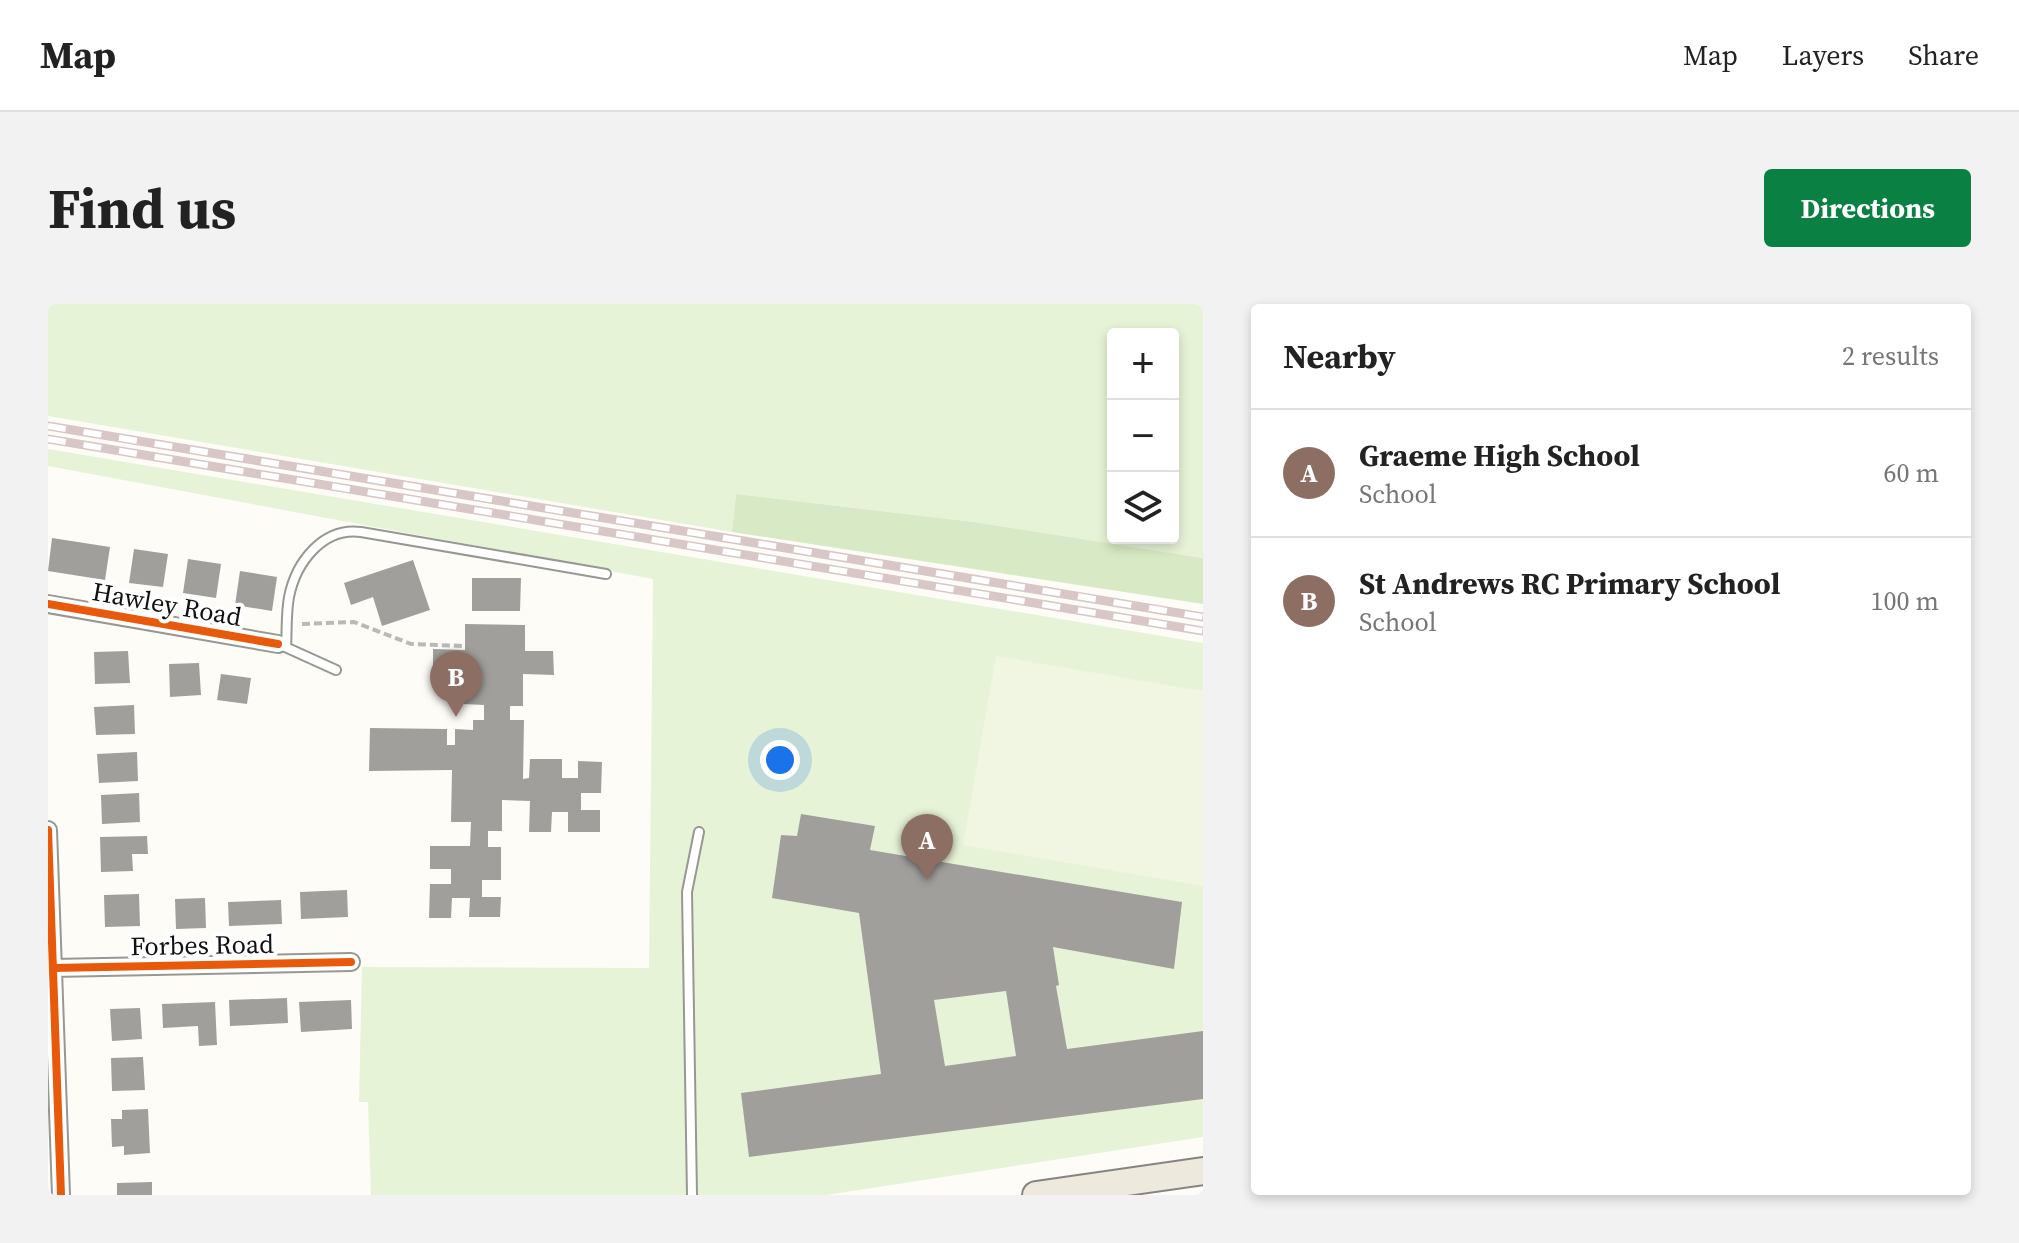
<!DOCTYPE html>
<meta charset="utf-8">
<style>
:root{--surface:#fff;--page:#f2f2f2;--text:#222;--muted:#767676;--line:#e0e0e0;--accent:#0b8043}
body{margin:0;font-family:"Source Serif 4",serif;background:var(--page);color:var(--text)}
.controls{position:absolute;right:24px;top:24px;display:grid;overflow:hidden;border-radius:8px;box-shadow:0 4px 12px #0003}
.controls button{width:72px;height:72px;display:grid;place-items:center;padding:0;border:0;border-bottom:2px solid var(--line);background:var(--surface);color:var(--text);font:40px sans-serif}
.you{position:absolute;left:732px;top:456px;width:28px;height:28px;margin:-20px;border:6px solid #fff;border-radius:50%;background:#1a73e8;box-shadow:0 0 0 12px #1a73e833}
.badge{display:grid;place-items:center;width:52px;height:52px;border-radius:50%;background:var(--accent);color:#fff;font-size:26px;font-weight:700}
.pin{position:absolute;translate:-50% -66px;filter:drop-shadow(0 2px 4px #0008)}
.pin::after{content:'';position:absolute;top:42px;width:28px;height:24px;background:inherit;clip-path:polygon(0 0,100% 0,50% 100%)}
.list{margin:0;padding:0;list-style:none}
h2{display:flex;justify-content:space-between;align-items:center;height:104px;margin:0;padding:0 32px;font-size:34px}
h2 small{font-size:26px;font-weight:400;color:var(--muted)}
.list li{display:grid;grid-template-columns:52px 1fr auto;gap:24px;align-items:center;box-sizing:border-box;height:128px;padding:0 32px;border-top:2px solid var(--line)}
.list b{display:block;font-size:30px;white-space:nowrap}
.list p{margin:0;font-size:26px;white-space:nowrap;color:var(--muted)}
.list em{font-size:26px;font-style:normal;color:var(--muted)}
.icon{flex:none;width:44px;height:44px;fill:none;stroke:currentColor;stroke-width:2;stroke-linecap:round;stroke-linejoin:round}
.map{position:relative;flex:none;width:1155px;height:891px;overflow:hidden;border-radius:8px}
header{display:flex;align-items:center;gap:48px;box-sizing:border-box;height:112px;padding:0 40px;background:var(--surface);border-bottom:2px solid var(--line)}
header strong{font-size:38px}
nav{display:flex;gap:44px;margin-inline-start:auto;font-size:28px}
.intro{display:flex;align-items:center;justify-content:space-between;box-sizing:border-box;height:192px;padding:0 48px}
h1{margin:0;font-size:56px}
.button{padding:20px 36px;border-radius:8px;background:var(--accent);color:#fff;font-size:28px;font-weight:700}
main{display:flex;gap:48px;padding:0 48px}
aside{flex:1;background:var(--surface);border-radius:8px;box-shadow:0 4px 12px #0003}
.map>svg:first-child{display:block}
.green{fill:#e7f3d7;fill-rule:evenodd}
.forest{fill:#d8eac5}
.pitch{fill:#f0f6e1}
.building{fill:#a19f9c;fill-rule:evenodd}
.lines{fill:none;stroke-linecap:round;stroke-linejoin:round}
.lane-casing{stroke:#979795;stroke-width:12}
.street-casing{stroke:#979795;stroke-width:20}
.primary-casing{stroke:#858482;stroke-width:30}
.path{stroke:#b9b9b8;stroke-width:4;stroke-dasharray:8 4;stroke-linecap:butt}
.lane{stroke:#fffffe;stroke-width:8}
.street{stroke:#fffffe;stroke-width:16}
.primary{stroke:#ede9dc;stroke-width:26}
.rail-casing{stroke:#d9c6c7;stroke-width:9}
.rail{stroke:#fff;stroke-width:6;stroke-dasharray:18;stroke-linecap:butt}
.cycleway-casing{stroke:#fff;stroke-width:13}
.cycleway{stroke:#e8590c;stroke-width:8}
.labels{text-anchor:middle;stroke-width:8;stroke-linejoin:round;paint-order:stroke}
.street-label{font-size:26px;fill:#111;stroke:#fff}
</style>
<header>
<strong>Map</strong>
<nav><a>Map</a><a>Layers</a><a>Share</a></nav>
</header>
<div class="intro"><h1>Find us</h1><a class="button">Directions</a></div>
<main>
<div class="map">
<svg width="1155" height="891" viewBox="0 0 1155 891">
<rect width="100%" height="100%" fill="#fdfcf7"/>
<path class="green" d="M 0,0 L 1155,0 L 1155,254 L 926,218 L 688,190 L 684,228 L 0,112 ZM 1065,30 L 1125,30 L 1125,234 L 1065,234 Z
M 0,145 L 1155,339 L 1155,833 L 778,891 L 323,891 L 320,798 L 311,798 L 314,663 L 601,664 L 605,275 L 0,162 Z"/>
<path class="forest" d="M 688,190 L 926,218 L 1155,254 L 1155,300 L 684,228 Z"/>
<path class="pitch" d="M 948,352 L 1155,387 L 1155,582 L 915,541 Z"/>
<path class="building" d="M 4,234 L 62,243 L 57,276 L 0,267 Z
M 86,245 L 120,250 L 115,283 L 81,279 Z
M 140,255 L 173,260 L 168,294 L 135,289 Z
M 365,256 L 382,306 L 334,322 L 325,293 L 303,301 L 296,279 Z
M 192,267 L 229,273 L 224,307 L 187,301 Z
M 424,274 L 473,274 L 472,307 L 424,307 Z
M 417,320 L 477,321 L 477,347 L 505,347 L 506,371 L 475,370 L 475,402 L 462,402 L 462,416 L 476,416 L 475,475 L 481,474 L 482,455 L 514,455 L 514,474 L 530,474 L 530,457 L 554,458 L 553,489 L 533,489 L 533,506 L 552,506 L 552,528 L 520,528 L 520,508 L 504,508 L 503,528 L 481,528 L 482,497 L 454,496 L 454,527 L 440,527 L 440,543 L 453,543 L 453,576 L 434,576 L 434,593 L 453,593 L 452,613 L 421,613 L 422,594 L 404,594 L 403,614 L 381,614 L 382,580 L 403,580 L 403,565 L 382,565 L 382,542 L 422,542 L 423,518 L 403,518 L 404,466 L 321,467 L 322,424 L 399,425 L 399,441 L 407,441 L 407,425 L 425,426 L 425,416 L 436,416 L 436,401 L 415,400 L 415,370 L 385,370 L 385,345 L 417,346 Z
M 80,347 L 82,379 L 47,380 L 46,348 Z
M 151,359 L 153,391 L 122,393 L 121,360 Z
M 173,370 L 203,374 L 199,400 L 169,396 Z
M 86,401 L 87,430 L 48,431 L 46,403 Z
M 89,448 L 90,477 L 51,479 L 49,450 Z
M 91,489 L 92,518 L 54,520 L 53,491 Z
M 753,510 L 827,522 L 822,546 L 1134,598 L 1126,665 L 1005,643 L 1011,681 L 1008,682 L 1019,745 L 1155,727 L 1155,795 L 701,853 L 693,789 L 833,770 L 811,609 L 724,594 L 733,531 L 749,532 ZM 958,687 L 968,752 L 897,762 L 886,696 Z
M 99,532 L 100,550 L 84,550 L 85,567 L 53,568 L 52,533 Z
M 299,586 L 300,613 L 253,615 L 252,588 Z
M 91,590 L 92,622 L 57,623 L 56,591 Z
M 157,594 L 158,624 L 128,625 L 127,595 Z
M 233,596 L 234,620 L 181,622 L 180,598 Z
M 239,694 L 240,719 L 182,722 L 181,696 Z
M 303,696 L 304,725 L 253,728 L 251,698 Z
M 167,698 L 169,741 L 151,742 L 150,722 L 115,724 L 114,700 Z
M 92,704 L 94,735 L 64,737 L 62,705 Z
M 95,753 L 97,786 L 64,787 L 63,754 Z
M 100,805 L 102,849 L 76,851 L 76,842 L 64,843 L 63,815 L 74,815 L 74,806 Z
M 104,878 L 104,891 L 69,891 L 69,879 Z"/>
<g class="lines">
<defs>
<path id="lane" d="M 235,342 L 288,366
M 238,343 C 239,327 238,309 241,293 C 248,258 275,223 313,228 L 558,270
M 644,891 L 639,588 L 651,528"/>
<path id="street" d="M 0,300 L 230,340
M 0,526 L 13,891
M 5,664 L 303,658"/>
<path id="primary" d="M 988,891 L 1155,867"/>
</defs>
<use href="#lane" class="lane-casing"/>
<use href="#street" class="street-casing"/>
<use href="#primary" class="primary-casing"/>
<path class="path" d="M 254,320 L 306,318 L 363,340 L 417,342"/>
<use href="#lane" class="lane"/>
<use href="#street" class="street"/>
<use href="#primary" class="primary"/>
<defs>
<path id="rail" d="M 0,122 L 1155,313
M 0,135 L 1155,327"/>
</defs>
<use href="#rail" class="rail-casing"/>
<use href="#rail" class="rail"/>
<defs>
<path id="cycleway" d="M 0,300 L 230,340
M 0,526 L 13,891
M 5,664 L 303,658"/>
</defs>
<use href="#cycleway" class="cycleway-casing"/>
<use href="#cycleway" class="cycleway"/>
</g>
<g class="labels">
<g class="street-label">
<text transform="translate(119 300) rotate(10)" y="9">Hawley Road</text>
<text transform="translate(154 641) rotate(-1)" y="9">Forbes Road</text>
</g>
</g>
</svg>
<div class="controls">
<button>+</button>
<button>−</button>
<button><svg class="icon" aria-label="layers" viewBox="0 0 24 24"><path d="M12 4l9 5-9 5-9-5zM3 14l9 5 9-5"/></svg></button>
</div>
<div class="you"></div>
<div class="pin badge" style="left:879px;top:576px;background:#8d6e63">A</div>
<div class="pin badge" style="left:408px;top:413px;background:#8d6e63">B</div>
</div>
<aside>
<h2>Nearby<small>2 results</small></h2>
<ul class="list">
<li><span class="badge" style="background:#8d6e63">A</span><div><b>Graeme High School</b><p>School</p></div><em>60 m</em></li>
<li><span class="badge" style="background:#8d6e63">B</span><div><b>St Andrews RC Primary School</b><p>School</p></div><em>100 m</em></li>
</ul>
</aside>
</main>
